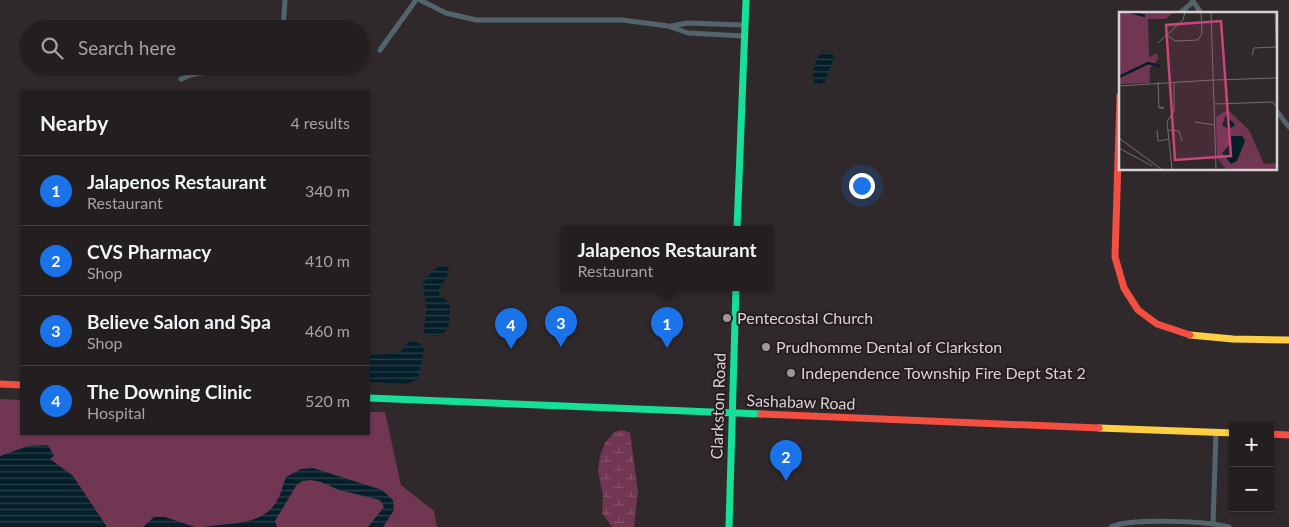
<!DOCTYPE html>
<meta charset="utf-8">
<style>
:root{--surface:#231f21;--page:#2b272a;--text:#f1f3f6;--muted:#a3a2a5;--line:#403d3f;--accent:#1a73e8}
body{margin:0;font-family:Lato,sans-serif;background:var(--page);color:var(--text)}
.controls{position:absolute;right:15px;bottom:15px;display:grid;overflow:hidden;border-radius:0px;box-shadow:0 1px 4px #0004}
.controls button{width:45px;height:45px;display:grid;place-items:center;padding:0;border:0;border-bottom:1px solid var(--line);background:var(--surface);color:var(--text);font:25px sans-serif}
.you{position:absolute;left:861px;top:185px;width:18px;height:18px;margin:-12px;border:4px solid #fff;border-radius:50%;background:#1a73e8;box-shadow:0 0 0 8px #1a73e833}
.badge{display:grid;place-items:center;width:32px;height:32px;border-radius:50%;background:var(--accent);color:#fff;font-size:16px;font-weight:700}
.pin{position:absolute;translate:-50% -41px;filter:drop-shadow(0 1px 2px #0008)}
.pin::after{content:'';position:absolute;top:26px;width:18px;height:15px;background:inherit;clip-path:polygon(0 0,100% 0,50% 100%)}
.popup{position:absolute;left:561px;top:226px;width:212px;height:65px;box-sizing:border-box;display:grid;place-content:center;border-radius:0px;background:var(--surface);filter:drop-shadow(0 1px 4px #0005);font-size:16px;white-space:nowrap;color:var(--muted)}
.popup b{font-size:19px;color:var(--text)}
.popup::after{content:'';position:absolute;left:50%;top:100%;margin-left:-10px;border:10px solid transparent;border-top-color:var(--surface)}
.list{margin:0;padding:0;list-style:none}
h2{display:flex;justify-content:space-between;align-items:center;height:65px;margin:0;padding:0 20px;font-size:21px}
h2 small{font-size:16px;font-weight:400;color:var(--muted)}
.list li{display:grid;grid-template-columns:32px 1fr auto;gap:15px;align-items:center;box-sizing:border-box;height:70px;padding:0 20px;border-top:1px solid var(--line)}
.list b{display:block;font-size:19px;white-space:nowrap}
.list p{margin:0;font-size:16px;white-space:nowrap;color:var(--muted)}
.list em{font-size:16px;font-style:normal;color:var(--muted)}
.icon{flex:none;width:28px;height:28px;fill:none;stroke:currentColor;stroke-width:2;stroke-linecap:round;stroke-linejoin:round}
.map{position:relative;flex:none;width:1289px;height:527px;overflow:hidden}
.search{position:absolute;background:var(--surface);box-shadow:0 1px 4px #0004;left:20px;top:20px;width:350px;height:55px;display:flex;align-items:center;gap:12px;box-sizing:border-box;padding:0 18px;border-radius:28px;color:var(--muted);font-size:19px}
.panel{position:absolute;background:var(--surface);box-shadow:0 1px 4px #0004;left:20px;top:90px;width:350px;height:345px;border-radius:0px}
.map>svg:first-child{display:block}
.green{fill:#713652}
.wetland{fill:url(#wetland-marsh)}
.water{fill:url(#water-rules)}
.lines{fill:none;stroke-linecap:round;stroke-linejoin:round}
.street{stroke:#54646d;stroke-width:5}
.fast{stroke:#16e098;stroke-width:7}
.slow{stroke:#ffcf43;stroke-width:7}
.jam{stroke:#f24e42;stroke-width:7}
.poi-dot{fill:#9d9799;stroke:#271d21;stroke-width:2}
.labels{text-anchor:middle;stroke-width:4;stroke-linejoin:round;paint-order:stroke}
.poi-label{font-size:16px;fill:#d8d2d4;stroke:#271d21;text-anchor:start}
.street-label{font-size:16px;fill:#d8d2d4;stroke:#271d21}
.inset-river{fill:none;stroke:#051f2a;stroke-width:2.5}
.inset-road{fill:none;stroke:#736d6f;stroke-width:1}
.view{fill:#c84679;fill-opacity:0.15;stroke:#c84679;stroke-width:2.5}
.inset-edge{fill:none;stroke:#d8d2d4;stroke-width:2.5}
</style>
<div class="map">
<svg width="1289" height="527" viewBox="0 0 1289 527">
<defs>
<pattern id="wetland-marsh" width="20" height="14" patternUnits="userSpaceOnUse" patternTransform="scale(1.25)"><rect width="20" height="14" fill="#713652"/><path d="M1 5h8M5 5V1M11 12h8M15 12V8" fill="none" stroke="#84526a"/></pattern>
<pattern id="water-rules" width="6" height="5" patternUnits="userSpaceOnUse" patternTransform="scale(1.25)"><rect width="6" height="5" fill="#051f2a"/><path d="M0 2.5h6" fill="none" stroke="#293f48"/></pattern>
</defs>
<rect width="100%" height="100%" fill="#2f292c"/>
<path class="green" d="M 0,399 L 21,400 L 21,434 L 369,434 L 369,412 L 385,412 L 401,485 L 434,511 L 437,527 L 0,527 Z"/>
<path class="wetland" d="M 623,430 L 630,433 L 638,492 L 634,527 L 612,527 L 602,513 L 603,496 L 598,471 L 600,456 L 605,443 L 614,432 Z"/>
<path class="water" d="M 822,51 L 833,53 L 834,58 L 825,82 L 815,85 C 810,74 815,60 822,51 Z
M 441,265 L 448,266 L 449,273 L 439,290 L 439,295 L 450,303 C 450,318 452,331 436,337 L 424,333 C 423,326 426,320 426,313 C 428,289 411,286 441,265 Z
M 410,340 L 421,344 L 424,350 L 418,379 L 408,384 L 369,382 L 369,355 L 400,352 Z
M 48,445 L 54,456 L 50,459 L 73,476 L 107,527 L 0,527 L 0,456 L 28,446 Z
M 313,468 L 382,490 L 393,500 L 394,510 L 383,527 L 368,527 L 384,507 L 380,500 L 339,490 L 321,482 L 311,480 L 302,481 L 296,486 L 275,521 L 277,527 L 204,527 C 231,522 263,527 278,499 C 282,492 283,484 286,477 L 301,469 Z
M 154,517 L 165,517 L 195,527 L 143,527 Z"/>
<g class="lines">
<path class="street" d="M 420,0 L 446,13 L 476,20 L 622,20 L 668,26 L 688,33 L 744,36
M 1192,0 L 1202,14
M 1179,14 L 1193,2
M 671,26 L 688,23 L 744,25
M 283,29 L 285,0
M 380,50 L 416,0
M 181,79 C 204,67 230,77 253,66
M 1275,109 L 1289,127
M 1213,524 L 1216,432
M 1111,527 C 1130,518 1208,521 1229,527"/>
<path class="fast" d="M 737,229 L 746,0
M 369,398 L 761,414
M 729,527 L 736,287"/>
<path class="slow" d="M 1190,335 L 1233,339 L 1289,340
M 1099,428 L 1233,433"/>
<path class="jam" d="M 1120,96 L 1115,257 L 1124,288 L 1138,310 L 1157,324 L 1190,335
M 0,384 L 21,385
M 761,414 L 1099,428
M 1270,434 L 1289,435"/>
</g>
<g class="poi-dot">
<circle cx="727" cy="318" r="5"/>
<circle cx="766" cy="347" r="5"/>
<circle cx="791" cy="373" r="5"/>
</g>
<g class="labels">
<g class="poi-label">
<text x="737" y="324">Pentecostal Church</text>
<text x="776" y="353">Prudhomme Dental of Clarkston</text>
<text x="801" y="379">Independence Township Fire Dept Stat 2</text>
</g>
<g class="street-label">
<text transform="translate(801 402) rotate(2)" y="6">Sashabaw Road</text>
<text transform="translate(718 406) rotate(-88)" y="6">Clarkston Road</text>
</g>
</g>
<g transform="translate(1119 12)">
<rect width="158" height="158" fill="#2f292c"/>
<path d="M 0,0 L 54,0 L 47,7 L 29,7 L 31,71 L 0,72 ZM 109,98 L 130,118 L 145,152 L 157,151 L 157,157 L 107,157 L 98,146 L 97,105 Z" fill="#713652"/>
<path d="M 38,41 L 39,47 L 29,59 L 0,71 L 0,62 Z" fill="#713652"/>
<path d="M 107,103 L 116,113 L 110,117 L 112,124 L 123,124 L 126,129 L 118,149 L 112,152 L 103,141 L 112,131 L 109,117 L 103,113 Z" fill="#051f2a"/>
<path class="inset-river" d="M 11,0 L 26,4M 0,65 L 29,51 L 41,54"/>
<path class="inset-road" d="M 92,0 L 97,157M 156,0 L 158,52M 48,23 L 56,29 L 79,28 L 83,21 L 82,0M 39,31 L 64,8 L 66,0M 133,43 L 135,36 L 157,35M 94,68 L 158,66M 39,70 L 40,96 L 45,96 L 40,95M 0,74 L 94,68M 95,92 L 154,90 L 156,94M 48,110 L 53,157M 48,110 L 55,99 L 55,70M 76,110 L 96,113M 38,118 L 39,129 L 50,127M 48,118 L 60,119 L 63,129M 0,126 L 42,157M 0,136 L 33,154"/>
<path class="view" d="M 102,9 L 112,144 L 56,148 L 47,13 Z"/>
<rect width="158" height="158" class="inset-edge"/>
</g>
</svg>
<div class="controls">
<button>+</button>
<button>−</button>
</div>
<div class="you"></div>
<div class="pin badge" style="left:667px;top:348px">1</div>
<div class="popup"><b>Jalapenos Restaurant</b>Restaurant</div>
<div class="pin badge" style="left:786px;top:481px">2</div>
<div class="pin badge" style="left:561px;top:347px">3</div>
<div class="pin badge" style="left:511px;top:349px">4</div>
<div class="search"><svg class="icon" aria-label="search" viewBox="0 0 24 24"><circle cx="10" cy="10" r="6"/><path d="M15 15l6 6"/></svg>Search here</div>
<section class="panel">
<h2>Nearby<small>4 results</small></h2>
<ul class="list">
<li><span class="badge">1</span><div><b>Jalapenos Restaurant</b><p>Restaurant</p></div><em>340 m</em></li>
<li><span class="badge">2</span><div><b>CVS Pharmacy</b><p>Shop</p></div><em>410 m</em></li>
<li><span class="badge">3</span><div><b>Believe Salon and Spa</b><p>Shop</p></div><em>460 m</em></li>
<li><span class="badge">4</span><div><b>The Downing Clinic</b><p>Hospital</p></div><em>520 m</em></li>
</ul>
</section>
</div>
